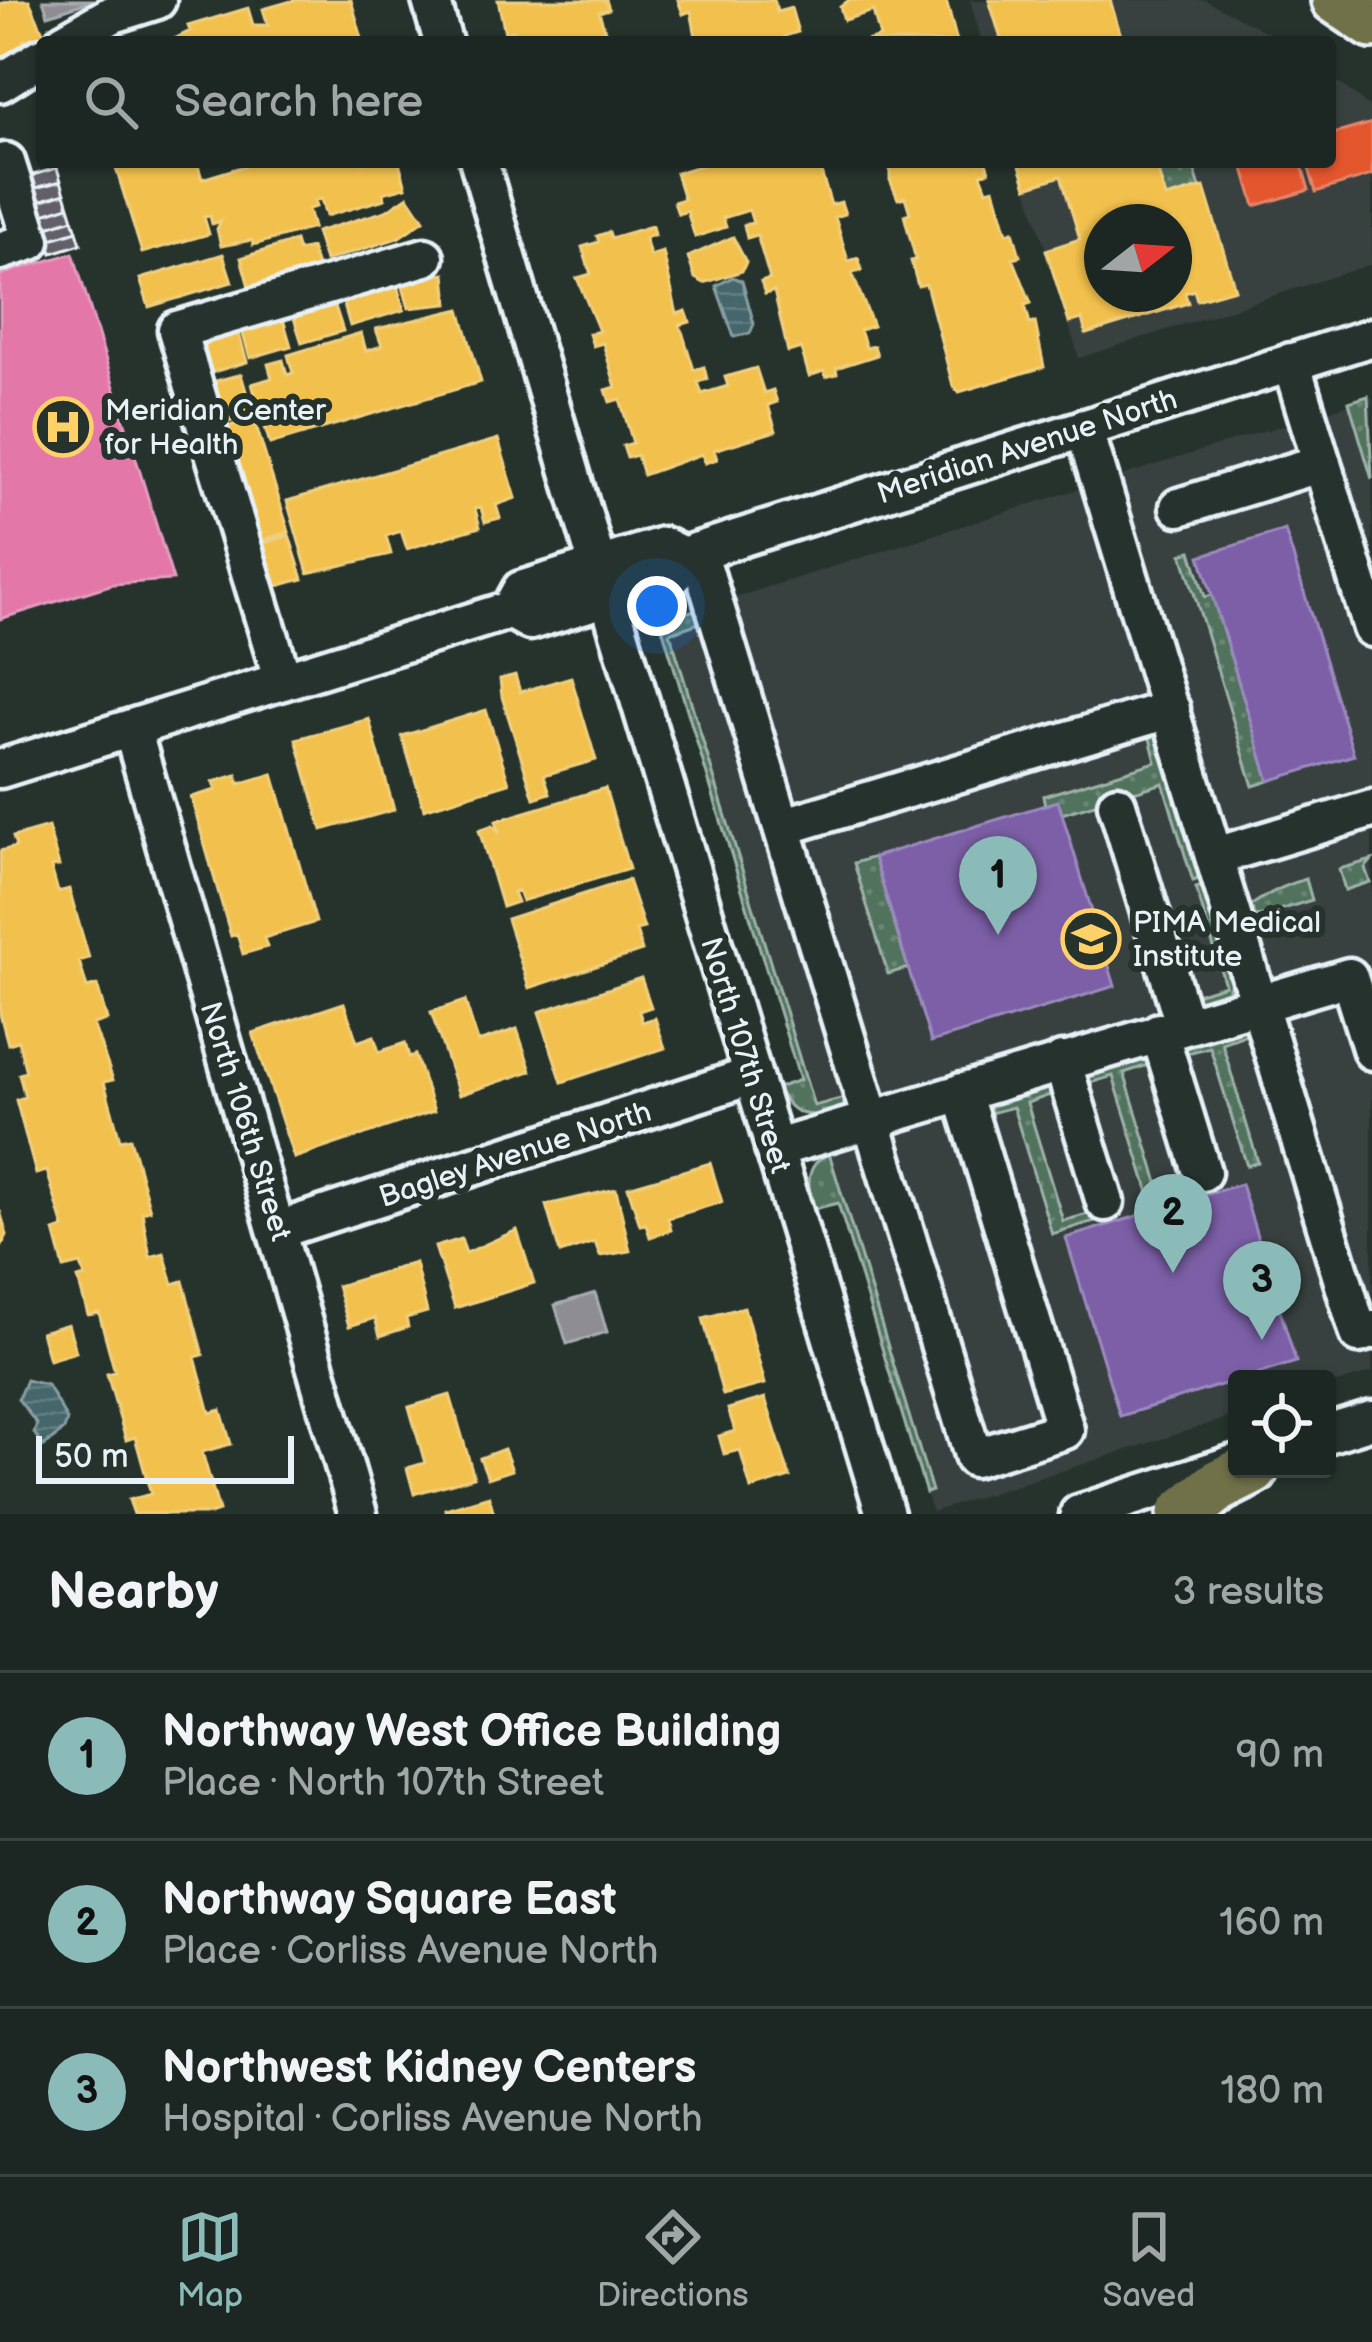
<!DOCTYPE html>
<meta charset="utf-8">
<style>
:root{--surface:#1c2622;--page:#252e2a;--text:#f1f3f6;--muted:#a0a5a5;--line:#3a4340;--accent:#8bbbb9}
body{margin:0;font-family:"Balsamiq Sans",sans-serif;background:var(--page);color:var(--text)}
.controls{position:absolute;right:36px;bottom:36px;display:grid;overflow:hidden;border-radius:12px;box-shadow:0 3px 9px #0004}
.controls button{width:108px;height:108px;display:grid;place-items:center;padding:0;border:0;border-bottom:3px solid var(--line);background:var(--surface);color:var(--text);font:60px sans-serif}
.compass{position:absolute;left:1084px;top:204px;width:108px;height:108px;border-radius:50%;background:var(--surface);box-shadow:0 3px 9px #0004;rotate:73deg}
.scale{position:absolute;left:36px;bottom:30px;width:258px;box-sizing:border-box;padding-left:12px;border:6px solid #e8f1f8;border-top:0;font-size:33px;line-height:42px;white-space:nowrap;color:#e8f1f8;-webkit-text-stroke:9px #26332d;paint-order:stroke}
.you{position:absolute;left:657px;top:606px;width:42px;height:42px;margin:-30px;border:9px solid #fff;border-radius:50%;background:#1a73e8;box-shadow:0 0 0 18px #1a73e833}
.badge{display:grid;place-items:center;width:78px;height:78px;border-radius:50%;background:var(--accent);color:#111;font-size:39px;font-weight:700}
.pin{position:absolute;translate:-50% -99px;filter:drop-shadow(0 3px 6px #0008)}
.pin::after{content:'';position:absolute;top:63px;width:42px;height:36px;background:inherit;clip-path:polygon(0 0,100% 0,50% 100%)}
.list{margin:0;padding:0;list-style:none}
h2{display:flex;justify-content:space-between;align-items:center;height:156px;margin:0;padding:0 48px;font-size:51px}
h2 small{font-size:39px;font-weight:400;color:var(--muted)}
.list li{display:grid;grid-template-columns:78px 1fr auto;gap:36px;align-items:center;box-sizing:border-box;height:168px;padding:0 48px;border-top:3px solid var(--line)}
.list b{display:block;font-size:45px;white-space:nowrap}
.list p{margin:0;font-size:39px;white-space:nowrap;color:var(--muted)}
.list em{font-size:39px;font-style:normal;color:var(--muted)}
.icon{flex:none;width:66px;height:66px;fill:none;stroke:currentColor;stroke-width:2;stroke-linecap:round;stroke-linejoin:round}
.map{position:relative;flex:none;width:1372px;height:1514px;overflow:hidden}
.search{position:absolute;background:var(--surface);box-shadow:0 3px 9px #0004;left:36px;right:36px;top:36px;height:132px;display:flex;align-items:center;gap:30px;box-sizing:border-box;padding:0 42px;border-radius:12px;color:var(--muted);font-size:45px}
.sheet{height:660px;background:var(--surface)}
nav{display:flex;justify-content:space-around;align-items:center;box-sizing:border-box;height:168px;border-top:3px solid var(--line);background:var(--surface);font-size:33px;color:var(--muted)}
nav a{display:grid;justify-items:center;gap:6px}
nav .on{color:var(--accent)}
.map>svg:first-child{display:block}
.built{fill:#38403f;fill-rule:evenodd}
.grass{fill:url(#grass-dots);stroke:#9cb2aa;stroke-width:3}
.water{fill:url(#water-rules);stroke:#869ea3;stroke-width:3}
.homes{fill:#f2c14e;stroke:#efcf81;stroke-width:3;fill-rule:evenodd}
.shops{fill:#e4572e;stroke:#e5856b;stroke-width:3}
.offices{fill:#7b5ea7;stroke:#9c8abf;stroke-width:3}
.health{fill:#e377a8;stroke:#e49cc0;stroke-width:3}
.industry{fill:#8d8d92;stroke:#a8abb1;stroke-width:3}
.building{fill:#635e68;stroke:#e8f1f8;stroke-width:3}
.lines{fill:none;stroke-linecap:round;stroke-linejoin:round}
.minor-casing{stroke:#e8f1f8;stroke-width:45}
.major-casing{stroke:#e8f1f8;stroke-width:54}
.highway-casing{stroke:#e8f1f8;stroke-width:60}
.minor{stroke:#26332d;stroke-width:36}
.major{stroke:#6f704a;stroke-width:45}
.highway{stroke:#6f704a;stroke-width:51}
.labels{text-anchor:middle;stroke-width:12;stroke-linejoin:round;paint-order:stroke}
.poi-label{font-size:30px;fill:#e8f1f8;stroke:#26332d;text-anchor:start}
.street-label{font-size:30px;fill:#e8f1f8;stroke:#26332d}
</style>
<div class="map">
<svg width="1372" height="1514" viewBox="0 0 1372 1514">
<defs>
<pattern id="grass-dots" width="8" height="8" patternUnits="userSpaceOnUse" patternTransform="scale(3)"><rect width="8" height="8" fill="#51725c"/><path d="M2 2h.1M6 6h.1" fill="none" stroke="#6a8774" stroke-width="1.8" stroke-linecap="round"/></pattern>
<pattern id="water-rules" width="6" height="5" patternUnits="userSpaceOnUse" patternTransform="scale(3)"><rect width="6" height="5" fill="#44666b"/><path d="M0 2.5h6" fill="none" stroke="#5f7c81"/></pattern>
</defs>
<rect width="100%" height="100%" fill="#26332d"/>
<filter id="ink" filterUnits="userSpaceOnUse"><feTurbulence type="fractalNoise" baseFrequency=".00833" numOctaves="2"/><feDisplacementMap in="SourceGraphic" scale="24" xChannelSelector="R" yChannelSelector="G"/><feConvolveMatrix kernelMatrix="1 2 1 2 8 2 1 2 1" color-interpolation-filters="sRGB"/></filter>
<g filter="url(#ink)">
<path class="built" d="M 970,0 L 1205,0 L 1286,42 L 982,42 Z
M 1330,76 L 1372,109 L 1372,264 L 1079,358 L 1019,162 L 1330,162 ZM 1102,222 L 1174,222 L 1174,294 L 1102,294 Z
M 1372,397 L 1372,1372 L 1327,1386 L 1327,1379 L 1237,1379 L 1237,1415 L 932,1512 L 660,621 Z"/>
<path class="grass" d="M 1168,162 L 1192,162 L 1200,188 L 1166,198 L 1156,167 Z
M 1368,396 L 1372,479 L 1349,402 Z
M 1191,551 L 1205,597 L 1212,595 L 1269,781 L 1253,786 L 1182,554 Z
M 695,610 L 699,623 L 670,633 L 814,1106 L 844,1098 L 847,1107 C 814,1117 795,1123 777,1088 L 800,1080 L 660,621 Z
M 1159,731 L 1204,877 L 1193,881 L 1163,783 L 1062,814 L 1058,801 L 1045,805 L 1043,796 L 1156,762 L 1149,734 Z
M 874,857 L 908,968 L 888,974 L 854,863 Z
M 1372,860 L 1365,868 L 1370,882 L 1345,890 L 1339,869 Z
M 1306,879 L 1312,900 L 1253,918 L 1249,907 C 1268,893 1284,885 1306,879 Z
M 1206,885 L 1232,982 L 1227,991 L 1195,1001 L 1193,995 L 1225,985 L 1196,888 Z
M 1246,1026 L 1248,1034 L 1222,1043 L 1258,1162 L 1247,1166 L 1210,1047 L 1184,1054 L 1181,1046 Z
M 1148,1056 L 1151,1064 L 1124,1073 L 1161,1192 L 1150,1196 L 1113,1076 L 1086,1084 L 1084,1075 Z
M 1051,1085 L 1053,1094 L 1027,1103 L 1063,1221 L 1116,1206 L 1118,1214 L 1052,1234 L 1013,1107 L 987,1114 L 985,1106 Z
M 829,1153 L 932,1491 L 926,1493 L 838,1203 L 814,1209 C 807,1187 804,1165 829,1153 Z"/>
<path class="water" d="M 733,277 L 742,281 L 754,324 L 750,333 L 734,337 L 716,286 Z
M 26,1380 L 47,1385 L 67,1420 L 64,1430 L 44,1446 L 34,1433 L 37,1424 L 18,1399 Z"/>
<path class="homes" d="M 14,0 L 29,0 L 44,34 L 23,41 L 26,50 L 0,60 L 0,4 Z
M 295,0 L 351,0 L 363,42 L 168,42 L 190,31 L 188,26 L 248,8 L 253,25 L 268,25 L 263,9 Z
M 498,0 L 606,0 L 609,9 L 599,12 L 607,37 L 600,42 L 517,42 L 514,30 L 505,33 Z
M 678,0 L 774,0 L 777,12 L 791,8 L 798,32 L 785,36 L 786,42 L 697,42 L 691,11 L 683,14 Z
M 849,0 L 946,0 L 957,42 L 863,42 L 880,37 L 873,11 L 844,20 L 840,7 Z
M 989,0 L 1110,0 L 1123,42 L 1002,42 Z
M 114,162 L 197,162 L 202,179 L 257,162 L 399,162 L 406,187 L 383,193 L 385,199 L 326,216 L 321,199 L 314,201 L 316,207 L 308,209 L 313,228 L 253,245 L 252,240 L 221,246 L 217,229 L 221,221 L 212,224 L 210,216 L 204,217 L 209,234 L 142,253 Z
M 712,162 L 818,162 L 831,205 L 841,202 L 845,214 L 835,217 L 848,261 L 858,258 L 862,270 L 852,273 L 873,326 L 860,330 L 866,348 L 874,346 L 877,355 L 836,368 L 837,374 L 826,377 L 824,371 L 809,376 L 801,348 L 788,352 L 774,291 L 765,294 L 761,282 L 770,279 L 757,235 L 747,238 L 744,225 L 753,223 L 749,210 L 723,218 L 726,227 L 695,237 L 687,211 L 678,214 L 674,202 L 684,199 L 676,173 Z
M 890,162 L 986,162 L 989,171 L 981,174 L 987,190 L 994,188 L 1007,233 L 1013,231 L 1020,256 L 1013,258 L 1031,303 L 1025,305 L 1030,324 L 1035,322 L 1044,367 L 959,392 L 953,386 L 926,284 L 918,286 L 911,261 L 916,260 L 904,215 L 910,213 L 905,197 L 898,199 L 890,180 Z
M 1019,162 L 1155,162 L 1166,198 L 1204,187 L 1235,289 L 1197,300 L 1194,290 L 1185,293 L 1188,303 L 1086,334 L 1082,319 L 1069,323 L 1046,250 L 1080,239 L 1061,176 L 1027,187 ZM 1102,222 L 1174,222 L 1174,294 L 1102,294 Z
M 408,196 L 424,220 L 398,238 L 325,261 L 316,232 L 386,211 Z
M 652,226 L 654,235 L 645,238 L 650,256 L 663,252 L 677,314 L 686,311 L 690,322 L 680,325 L 694,370 L 704,367 L 707,379 L 698,382 L 702,394 L 728,386 L 725,377 L 756,368 L 764,393 L 773,390 L 777,402 L 768,405 L 776,431 L 714,450 L 717,459 L 705,463 L 702,454 L 643,475 L 637,455 L 627,458 L 623,446 L 633,443 L 620,399 L 610,402 L 606,390 L 616,387 L 603,343 L 593,346 L 589,334 L 599,331 L 577,278 L 591,274 L 582,247 L 599,242 L 597,236 L 609,232 L 611,238 Z
M 733,237 L 746,262 L 742,271 L 704,283 L 695,278 L 688,257 Z
M 295,241 L 298,251 L 311,248 L 317,267 L 249,287 L 241,258 Z
M 223,254 L 232,282 L 149,307 L 140,279 Z
M 445,274 L 448,304 L 409,308 L 401,280 Z
M 396,282 L 404,310 L 350,326 L 342,298 Z
M 334,303 L 343,331 L 302,343 L 293,315 Z
M 460,309 L 481,382 L 270,444 L 252,384 L 272,378 L 268,364 L 283,360 L 287,375 L 293,373 L 288,355 L 361,333 L 366,351 L 382,346 L 376,329 Z
M 283,319 L 291,346 L 250,358 L 242,331 Z
M 239,334 L 247,362 L 210,373 L 201,345 Z
M 241,374 L 253,415 L 225,423 L 212,382 Z
M 254,419 L 289,532 L 260,541 L 226,427 Z
M 498,439 L 516,498 L 496,505 L 500,518 L 485,522 L 481,508 L 475,509 L 480,527 L 407,549 L 401,531 L 386,536 L 391,554 L 308,573 L 287,501 Z
M 289,535 L 303,579 L 274,587 L 261,544 Z
M 515,675 L 520,692 L 571,677 L 596,760 L 544,775 L 550,793 L 534,798 L 502,697 L 500,679 Z
M 486,710 L 509,783 L 424,809 L 402,736 Z
M 369,719 L 394,810 L 322,830 L 296,739 Z
M 273,774 L 316,922 L 264,938 L 267,947 L 243,954 L 237,934 L 231,936 L 191,797 L 216,790 L 213,782 L 237,775 L 239,784 Z
M 605,788 L 629,869 L 522,901 L 518,890 L 513,892 L 517,902 L 502,907 L 479,830 L 493,825 L 500,833 L 496,821 Z
M 48,827 L 59,866 L 51,867 L 58,892 L 69,889 L 89,958 L 79,961 L 87,988 L 97,985 L 107,1020 L 93,1024 L 113,1080 L 104,1082 L 120,1140 L 130,1138 L 150,1210 L 142,1212 L 150,1257 L 164,1253 L 173,1284 L 183,1281 L 203,1355 L 195,1357 L 210,1413 L 221,1410 L 231,1444 L 202,1452 L 219,1511 L 210,1514 L 134,1514 L 129,1500 L 151,1494 L 135,1437 L 126,1440 L 107,1374 L 115,1372 L 99,1313 L 88,1315 L 78,1279 L 85,1277 L 81,1264 L 64,1268 L 54,1231 L 64,1228 L 47,1171 L 36,1174 L 16,1100 L 25,1097 L 19,1074 L 26,1072 L 18,1041 L 8,1044 L 0,1014 L 0,851 L 16,847 L 13,837 Z
M 628,880 L 644,928 L 636,930 L 642,951 L 529,988 L 507,919 Z
M 641,978 L 651,1007 L 639,1011 L 642,1022 L 655,1018 L 665,1048 L 562,1082 L 539,1012 Z
M 465,1001 L 478,1042 L 517,1029 L 531,1071 L 459,1095 L 431,1012 Z
M 344,1003 L 357,1042 L 374,1036 L 379,1052 L 405,1043 L 409,1057 L 415,1055 L 434,1111 L 294,1158 L 253,1033 Z
M 710,1163 L 722,1202 L 668,1218 L 671,1230 L 650,1237 L 646,1224 L 640,1225 L 628,1187 Z
M 616,1189 L 630,1251 L 600,1256 L 595,1242 L 560,1253 L 546,1205 Z
M 0,1211 L 7,1235 L 0,1249 Z
M 517,1230 L 534,1283 L 455,1308 L 435,1247 L 461,1239 L 466,1253 Z
M 415,1263 L 427,1312 L 406,1318 L 408,1327 L 380,1336 L 375,1318 L 349,1326 L 337,1286 Z
M 744,1307 L 765,1384 L 723,1395 L 703,1318 Z
M 68,1324 L 76,1352 L 49,1360 L 41,1332 Z
M 450,1395 L 474,1477 L 414,1494 L 407,1468 L 425,1463 L 409,1407 Z
M 765,1398 L 790,1477 L 751,1489 L 740,1450 L 724,1454 L 719,1436 L 735,1431 L 728,1409 Z
M 504,1449 L 512,1470 L 488,1478 L 480,1458 Z
M 489,1496 L 494,1514 L 446,1514 L 445,1509 Z"/>
<path class="shops" d="M 1372,123 L 1372,175 L 1316,192 L 1307,162 L 1330,162 L 1330,135 Z
M 1242,162 L 1301,162 L 1309,190 L 1255,206 Z"/>
<path class="offices" d="M 1285,530 L 1354,755 L 1269,781 L 1200,556 Z
M 1058,801 L 1115,986 L 931,1042 L 874,857 Z
M 1241,1184 L 1296,1362 L 1120,1416 L 1066,1238 Z"/>
<path class="health" d="M 73,253 L 173,580 L 113,584 L 0,619 L 0,275 Z"/>
<path class="industry" d="M 43,0 L 94,0 L 48,15 Z
M 595,1293 L 607,1332 L 567,1344 L 555,1305 Z"/>
<path class="building" d="M 57,168 L 61,181 L 32,189 L 29,176 Z
M 61,181 L 65,193 L 36,202 L 32,189 Z
M 65,193 L 69,206 L 40,215 L 36,202 Z
M 69,206 L 73,219 L 44,228 L 40,215 Z
M 73,219 L 77,231 L 48,240 L 44,228 Z
M 77,231 L 81,244 L 52,253 L 48,240 Z"/>
<g class="lines">
<defs>
<path id="minor" d="M 431,0 L 443,42
M 64,42 L 113,14 L 157,0
M 0,83 L 42,57
M 479,162 L 598,566
M 0,163 L 6,162 L 31,241 L 0,251
M 1291,362 L 1372,628
M 1084,428 L 1359,1334 L 1372,1330
M 1179,507 L 1322,463
M 698,551 L 974,1458 L 1065,1430 L 962,1092
M 608,596 L 885,1514
M 510,610 L 530,621 L 672,577 L 683,556
M 283,681 L 177,330 L 425,257
M 132,729 L 358,1514
M 0,769 L 510,610 L 521,590 L 663,546 L 683,556 L 1372,337
M 1117,804 L 1184,1024
M 782,827 L 1171,709
M 1216,856 L 1372,809
M 1159,1032 L 1202,1172
M 1062,1061 L 1105,1202
M 774,1149 L 1349,977 L 1372,1051
M 278,1230 L 751,1076
M 1327,1434 L 1372,1420
M 1079,1514 L 1234,1464"/>
<path id="major" d="M 1335,0 L 1372,25"/>
<path id="highway" d="M 1184,1514 L 1218,1486 L 1252,1469"/>
</defs>
<use href="#minor" class="minor-casing"/>
<use href="#major" class="major-casing"/>
<use href="#highway" class="highway-casing"/>
<use href="#minor" class="minor"/>
<use href="#major" class="major"/>
<use href="#highway" class="highway"/>
</g>
</g>
<defs>
<symbol id="hospital-ring" viewBox="-11 -11 22 22"><circle r="9.5" fill="#26332d" stroke="#ffd166" stroke-width="1.5"/><path d="M-5-5h3v3.5h4V-5h3V5h-3V1.5h-4V5h-3Z" fill="#ffd166"/></symbol>
<symbol id="university-ring" viewBox="-11 -11 22 22"><circle r="9.5" fill="#26332d" stroke="#ffd166" stroke-width="1.5"/><path d="M0-5L7-2L0 1L-7-2ZM-4 1L0 2.5L4 1V4Q0 6-4 4Z" fill="#ffd166"/></symbol>
</defs>
<g fill-rule="evenodd">
<use href="#hospital-ring" x="30" y="394" width="66" height="66"/>
<use href="#university-ring" x="1058" y="906" width="66" height="66"/>
</g>
<g class="labels">
<g class="poi-label">
<text x="105" y="420">Meridian Center<tspan x="105" dy="34">for Health</tspan></text>
<text x="1133" y="932">PIMA Medical<tspan x="1133" dy="34">Institute</tspan></text>
</g>
<g class="street-label">
<text transform="translate(1027 446) rotate(-18)" y="10">Meridian Avenue North</text>
<text transform="translate(746 1055) rotate(73)" y="10">North 107th Street</text>
<text transform="translate(246 1121) rotate(73)" y="10">North 106th Street</text>
<text transform="translate(515 1154) rotate(-18)" y="10">Bagley Avenue North</text>
</g>
</g>
</svg>
<div class="controls">
<button><svg class="icon" aria-label="locate" viewBox="0 0 24 24"><circle cx="12" cy="12" r="6"/><path d="M12 2v4M12 18v4M2 12h4M18 12h4"/></svg></button>
</div>
<svg class="compass" viewBox="-18 -18 36 36"><path d="M0-13l5 13h-10z" fill="#e53935"/><path d="M0 13l5-13h-10z" fill="#a0a5a5"/></svg>
<div class="scale">50 m</div>
<div class="you"></div>
<div class="pin badge" style="left:998px;top:935px">1</div>
<div class="pin badge" style="left:1173px;top:1273px">2</div>
<div class="pin badge" style="left:1262px;top:1340px">3</div>
<div class="search"><svg class="icon" aria-label="search" viewBox="0 0 24 24"><circle cx="10" cy="10" r="6"/><path d="M15 15l6 6"/></svg>Search here</div>
</div>
<section class="sheet">
<h2>Nearby<small>3 results</small></h2>
<ul class="list">
<li><span class="badge">1</span><div><b>Northway West Office Building</b><p>Place · North 107th Street</p></div><em>90 m</em></li>
<li><span class="badge">2</span><div><b>Northway Square East</b><p>Place · Corliss Avenue North</p></div><em>160 m</em></li>
<li><span class="badge">3</span><div><b>Northwest Kidney Centers</b><p>Hospital · Corliss Avenue North</p></div><em>180 m</em></li>
</ul>
</section>
<nav>
<a class="on"><svg class="icon" aria-label="map" viewBox="0 0 24 24"><path d="M3 6l6-2 6 2 6-2v14l-6 2-6-2-6 2zM9 4v14M15 6v14"/></svg>Map</a>
<a><svg class="icon" aria-label="directions" viewBox="0 0 24 24"><path d="M12 3l9 9-9 9-9-9zM9 14v-3h6M13 9l2 2-2 2"/></svg>Directions</a>
<a><svg class="icon" aria-label="saved" viewBox="0 0 24 24"><path d="M7 4h10v16l-5-4-5 4z"/></svg>Saved</a>
</nav>
